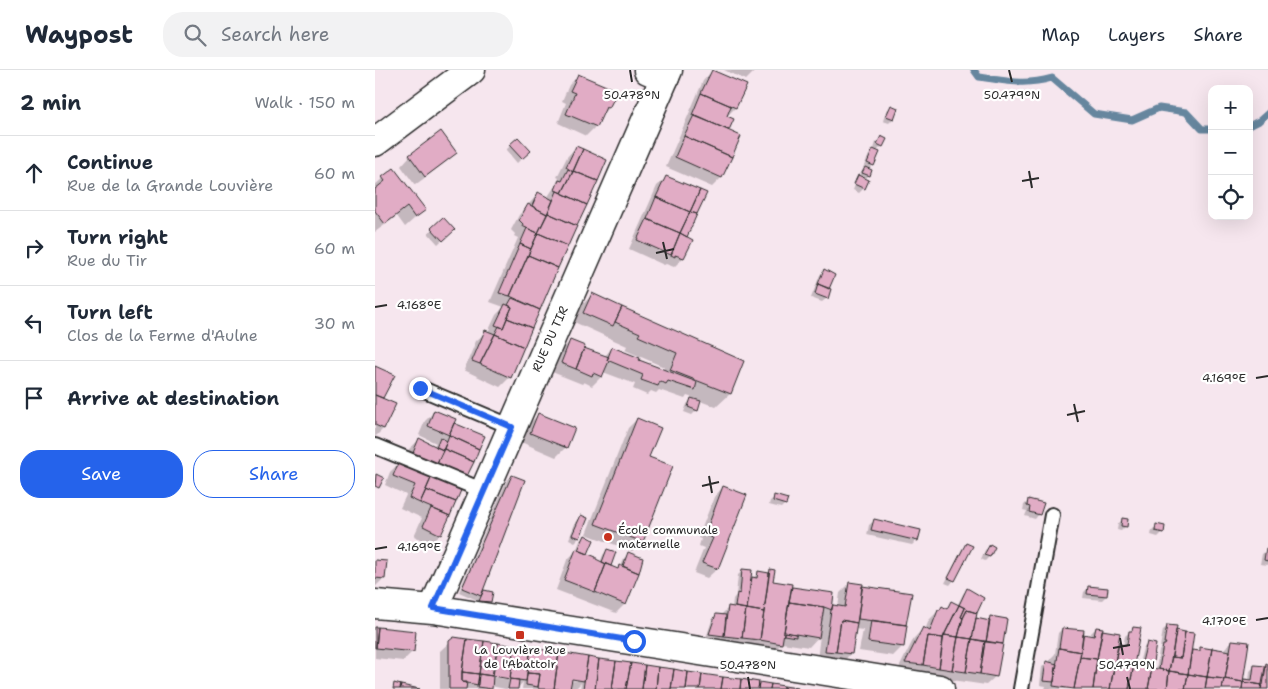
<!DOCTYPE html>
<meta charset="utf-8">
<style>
:root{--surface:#fff;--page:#f2f2f3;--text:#1f2937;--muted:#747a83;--line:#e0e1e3;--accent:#2563eb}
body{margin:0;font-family:"Shantell Sans",sans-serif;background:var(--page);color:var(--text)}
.controls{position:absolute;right:15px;top:15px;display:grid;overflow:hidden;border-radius:10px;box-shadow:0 5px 20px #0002}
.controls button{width:45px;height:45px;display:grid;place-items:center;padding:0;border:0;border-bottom:1px solid var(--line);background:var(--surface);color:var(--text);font:25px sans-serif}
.stop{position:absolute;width:15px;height:15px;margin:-11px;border:4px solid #2563eb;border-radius:50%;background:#fff}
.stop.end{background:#2563eb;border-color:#fff;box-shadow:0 1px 5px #0008}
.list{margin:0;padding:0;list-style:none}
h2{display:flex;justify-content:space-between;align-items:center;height:65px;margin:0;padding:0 20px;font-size:21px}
h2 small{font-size:16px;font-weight:400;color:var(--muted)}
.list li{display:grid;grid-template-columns:32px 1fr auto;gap:15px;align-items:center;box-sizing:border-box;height:75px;padding:0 20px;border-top:1px solid var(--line)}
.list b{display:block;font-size:19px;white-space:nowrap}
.list p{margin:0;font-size:16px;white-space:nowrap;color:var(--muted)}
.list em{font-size:16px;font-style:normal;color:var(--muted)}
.actions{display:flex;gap:10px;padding:15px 20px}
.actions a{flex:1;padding:11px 0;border:1px solid var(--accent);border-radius:20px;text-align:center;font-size:18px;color:var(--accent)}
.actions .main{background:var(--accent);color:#fff}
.icon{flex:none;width:28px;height:28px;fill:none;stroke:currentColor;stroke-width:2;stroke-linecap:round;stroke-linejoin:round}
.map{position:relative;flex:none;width:893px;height:619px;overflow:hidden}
header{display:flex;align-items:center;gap:30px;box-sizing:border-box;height:70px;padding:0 25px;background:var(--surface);border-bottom:1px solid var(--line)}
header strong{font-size:24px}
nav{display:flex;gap:28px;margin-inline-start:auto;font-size:18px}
.search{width:350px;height:45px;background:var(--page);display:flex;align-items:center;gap:12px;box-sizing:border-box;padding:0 18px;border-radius:20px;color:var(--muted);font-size:19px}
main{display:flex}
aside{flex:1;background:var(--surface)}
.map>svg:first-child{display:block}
.shadow{fill:#0003;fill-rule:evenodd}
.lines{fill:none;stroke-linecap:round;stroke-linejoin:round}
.stream{stroke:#66869e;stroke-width:7}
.building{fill:#e1acc5;stroke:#2b2b2b}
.service-casing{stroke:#2b2b2b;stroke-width:18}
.minor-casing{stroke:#2b2b2b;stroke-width:31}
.primary-casing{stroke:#2b2b2b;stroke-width:31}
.service{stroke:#fff;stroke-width:14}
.minor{stroke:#fff;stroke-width:28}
.primary{stroke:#fff;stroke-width:28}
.route{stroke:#2563eb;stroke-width:6}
.ticks{fill:none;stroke:#2b2b2b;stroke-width:2}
.poi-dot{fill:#c8321e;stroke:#fff;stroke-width:2}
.labels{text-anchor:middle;stroke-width:4.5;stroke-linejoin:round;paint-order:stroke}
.street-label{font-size:12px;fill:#2b2b2b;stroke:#fff}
.poi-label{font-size:12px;fill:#2b2b2b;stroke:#fff;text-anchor:start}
.ticks-label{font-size:12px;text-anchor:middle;fill:#2b2b2b;stroke:#fff;stroke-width:4.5;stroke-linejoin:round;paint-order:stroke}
</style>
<header>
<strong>Waypost</strong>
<div class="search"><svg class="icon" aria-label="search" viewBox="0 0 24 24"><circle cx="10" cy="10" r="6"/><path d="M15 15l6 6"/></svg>Search here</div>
<nav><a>Map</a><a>Layers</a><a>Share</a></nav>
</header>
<main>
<aside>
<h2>2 min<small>Walk · 150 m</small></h2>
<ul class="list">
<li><svg class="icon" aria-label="ahead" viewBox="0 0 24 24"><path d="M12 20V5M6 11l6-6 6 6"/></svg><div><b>Continue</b><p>Rue de la Grande Louvière</p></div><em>60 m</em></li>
<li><svg class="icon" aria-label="right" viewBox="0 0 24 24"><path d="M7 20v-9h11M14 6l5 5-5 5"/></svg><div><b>Turn right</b><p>Rue du Tir</p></div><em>60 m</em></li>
<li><svg class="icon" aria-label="left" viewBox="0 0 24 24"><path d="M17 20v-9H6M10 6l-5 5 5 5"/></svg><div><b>Turn left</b><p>Clos de la Ferme d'Aulne</p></div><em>30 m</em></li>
<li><svg class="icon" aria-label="arrive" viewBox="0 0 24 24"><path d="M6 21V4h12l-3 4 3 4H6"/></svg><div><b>Arrive at destination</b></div></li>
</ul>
<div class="actions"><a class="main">Save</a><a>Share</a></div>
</aside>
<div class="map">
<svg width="893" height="619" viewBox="0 0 893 619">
<rect width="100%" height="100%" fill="#f6e6ee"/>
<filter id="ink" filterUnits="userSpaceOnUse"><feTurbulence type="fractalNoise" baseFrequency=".02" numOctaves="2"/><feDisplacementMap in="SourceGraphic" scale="10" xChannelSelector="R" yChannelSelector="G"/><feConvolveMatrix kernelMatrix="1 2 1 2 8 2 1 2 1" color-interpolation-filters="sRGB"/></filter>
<g filter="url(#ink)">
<path class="shadow" d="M 349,0 L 381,0 L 371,10 Z
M 337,1 L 370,16 L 360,38 L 351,47 L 357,50 L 352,61 L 346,108 L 337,117 L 291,97 L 328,11 Z
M 203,6 L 233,38 L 225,46 L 221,56 L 211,66 L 183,53 L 191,33 L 187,31 L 194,15 Z
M 516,37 L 522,39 L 518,49 L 514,53 L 508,51 L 511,41 Z
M 66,63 L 80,83 L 71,92 L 40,115 L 26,96 L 35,86 Z
M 143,68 L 154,81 L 142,93 L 131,80 Z
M 506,68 L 507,76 L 501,82 L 498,95 L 493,100 L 496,101 L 490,110 L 489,118 L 484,123 L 478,120 L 482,110 L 480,110 L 490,98 L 488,98 L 494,85 L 499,79 L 501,72 Z
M 201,77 L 230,91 L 135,307 L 125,317 L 89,300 L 101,271 L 111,262 L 113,262 L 121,245 L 129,237 L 115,232 L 143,168 L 139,166 L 140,164 L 136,160 L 144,145 L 163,124 L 172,128 L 180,116 L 184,108 L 182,107 L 192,87 Z
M 292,107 L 310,168 L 308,188 L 299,197 L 291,194 L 289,195 L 254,179 L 282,116 Z
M 8,108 L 49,140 L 30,157 L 22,146 L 0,162 L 0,115 Z
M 68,149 L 78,160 L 63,174 L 53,163 Z
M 450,200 L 452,228 L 447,232 L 436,228 L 445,205 Z
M 217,225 L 368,292 L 355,324 L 341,337 L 325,331 L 322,340 L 317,345 L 309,342 L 312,334 L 318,328 L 312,326 L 310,329 L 284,320 L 281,323 L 276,321 L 272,325 L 258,319 L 260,314 L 228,302 L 226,307 L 217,316 L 209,312 L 207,314 L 177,302 L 186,281 L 195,271 L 208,279 L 229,287 L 237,278 L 288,300 L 289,297 L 250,280 L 252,276 L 199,252 L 208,234 Z
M 0,297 L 18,306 L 7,328 L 20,334 L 8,359 L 0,367 Z
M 60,341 L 78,354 L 91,405 L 80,416 L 85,419 L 65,464 L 56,474 L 39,466 L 47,448 L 25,438 L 31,425 L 10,415 L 15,402 L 24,393 L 28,394 L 34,379 L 44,370 L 58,376 L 61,373 L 44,365 L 50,351 Z
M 163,345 L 191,377 L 181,387 L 146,372 L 154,354 Z
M 262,349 L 273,388 L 297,397 L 267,472 L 257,481 L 211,464 L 253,358 Z
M 137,406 L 107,521 L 117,523 L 115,531 L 111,536 L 100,535 L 102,530 L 84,522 L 132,410 Z
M 348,417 L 370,426 L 342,499 L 332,508 L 319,503 L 329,478 L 324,476 L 326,469 L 323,468 L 339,427 Z
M 400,427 L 410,434 L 406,438 L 394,435 L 395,431 Z
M 654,430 L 664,444 L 660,449 L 650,446 L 652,441 L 648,440 L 649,435 Z
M 206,447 L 204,468 L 200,472 L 194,469 L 201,451 Z
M 747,450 L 751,456 L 746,461 L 742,460 L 743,454 Z
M 499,451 L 542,470 L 537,475 L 492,465 L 494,455 Z
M 782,455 L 788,462 L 783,467 L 776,465 L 777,460 Z
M 210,467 L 212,483 L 225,493 L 228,485 L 232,480 L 235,495 L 234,496 L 241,500 L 246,497 L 249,488 L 254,484 L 263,502 L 250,534 L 241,543 L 181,520 L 192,490 L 201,481 L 205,471 Z
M 592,474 L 579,510 L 575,515 L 570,513 L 587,479 Z
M 615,476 L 614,487 L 610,491 L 606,489 L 610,480 Z
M 892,480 L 893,480 L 893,495 L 885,494 L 887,484 Z
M 0,492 L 9,508 L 0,517 Z
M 368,500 L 375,511 L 384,502 L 392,504 L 396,500 L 397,512 L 416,518 L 458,524 L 456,536 L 463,537 L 465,523 L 475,513 L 528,576 L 518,586 L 484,581 L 488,560 L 480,559 L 476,583 L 467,593 L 442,590 L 445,565 L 434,577 L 407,573 L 397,583 L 340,575 L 341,569 L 331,568 L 337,550 L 341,545 L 345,546 L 353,538 L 357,538 L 358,529 L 361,525 L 363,505 Z
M 714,517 L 731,526 L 727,530 L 708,528 L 709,522 Z
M 592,519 L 600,549 L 611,551 L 616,547 L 621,606 L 611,615 L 522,602 L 539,568 L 548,559 L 550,560 L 554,550 L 567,537 L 570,539 L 576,533 L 582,536 L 588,524 Z
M 793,556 L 800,561 L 816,581 L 823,582 L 826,579 L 847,581 L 857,571 L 867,610 L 874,611 L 875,601 L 880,596 L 888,597 L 893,595 L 893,619 L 670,619 L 671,616 L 665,615 L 667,597 L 672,593 L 675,593 L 675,589 L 680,584 L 683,563 L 687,559 L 716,567 L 716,563 L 721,558 L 742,575 L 748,576 L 750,566 L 759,558 L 757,594 L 763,597 L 768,578 L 773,574 L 780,575 L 776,599 L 781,600 L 784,581 L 787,577 L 785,577 L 788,560 Z
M 0,558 L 38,581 L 28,591 L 0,588 Z
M 79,568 L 225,590 L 423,619 L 205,619 L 206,613 L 200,619 L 147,619 L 148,612 L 142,619 L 130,619 L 116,616 L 115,619 L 65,619 L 65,581 ZM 82,599 L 138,608 L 137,610 L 82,602 ZM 191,607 L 202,609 L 202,611 L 191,610 Z"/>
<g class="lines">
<path class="stream" d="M 599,0 L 604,7 C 632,11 649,16 677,8 L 719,44 L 757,50 L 784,38 L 811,42 L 827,59 L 837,59
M 874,56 L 884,51 L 893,43"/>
</g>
<path class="building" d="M 337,0 L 372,15 L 361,38 L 326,23 Z
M 203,4 L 243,21 L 234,38 L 231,37 L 222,57 L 191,44 L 200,23 L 195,21 Z
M 326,23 L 356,36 L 352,46 L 359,49 L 354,60 L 317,45 Z
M 516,35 L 523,38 L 519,49 L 511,46 Z
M 319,45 L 366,66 L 357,87 L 309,66 Z
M 66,61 L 82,83 L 50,107 L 34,85 Z
M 309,66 L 357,87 L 347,108 L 300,87 Z
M 506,66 L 512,69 L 508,77 L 502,74 Z
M 143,67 L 156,81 L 147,89 L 134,75 Z
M 201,76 L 208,79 L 198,102 L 191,97 Z
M 208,79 L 232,90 L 223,111 L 198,101 Z
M 498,79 L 505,82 L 499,96 L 492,93 Z
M 490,97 L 497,100 L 495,106 L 487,103 Z
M 19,98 L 51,140 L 40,148 L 32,137 L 10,154 L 0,141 L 0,119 L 10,111 L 7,107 Z
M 193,99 L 198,102 L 187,123 L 180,120 L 184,110 L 187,111 Z
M 198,101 L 223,111 L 212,135 L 187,123 Z
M 483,105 L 494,110 L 490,119 L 479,114 Z
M 291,106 L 325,120 L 315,142 L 281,127 Z
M 325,120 L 332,123 L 322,144 L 315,142 Z
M 182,121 L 212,135 L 202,156 L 173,143 Z
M 163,122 L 178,130 L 172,144 L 157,136 Z
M 281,127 L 315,142 L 305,163 L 272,149 Z
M 153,134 L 172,144 L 163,163 L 147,156 L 148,154 L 144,150 Z
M 315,142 L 322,144 L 312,167 L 305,163 Z
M 173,143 L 202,156 L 193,176 L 163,163 Z
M 68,147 L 80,160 L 68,171 L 56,158 Z
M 272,149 L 305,163 L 296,185 L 262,170 Z
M 152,158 L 163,163 L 156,179 L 145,174 Z
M 163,163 L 193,176 L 183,198 L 153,185 Z
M 305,163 L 318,170 L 309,188 L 300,185 L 300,187 L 296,185 Z
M 145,174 L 156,179 L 135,226 L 124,223 Z
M 153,185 L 183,198 L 165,240 L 135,226 Z
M 449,199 L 460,205 L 454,219 L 443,214 Z
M 443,214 L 456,219 L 453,229 L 440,224 Z
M 217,223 L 247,237 L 238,256 L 208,243 Z
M 137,228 L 165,240 L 157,258 L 132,248 L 137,237 L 133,235 Z
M 130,234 L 137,237 L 128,258 L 120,255 Z
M 247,237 L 369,291 L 356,324 L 295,300 L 302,283 L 263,266 L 265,263 L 240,252 Z
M 132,248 L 157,258 L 149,277 L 120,264 L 124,256 L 128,258 Z
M 110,260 L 120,264 L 105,294 L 97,291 Z
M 120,264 L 149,277 L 136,308 L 105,294 Z
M 195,270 L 210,276 L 201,299 L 186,293 Z
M 237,277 L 265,288 L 264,290 L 322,312 L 320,320 L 293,311 L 291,314 L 285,311 L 283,316 L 266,310 L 268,305 L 232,290 Z
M 209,278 L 234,287 L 232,290 L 234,291 L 227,307 L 218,303 L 217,306 L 201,299 Z
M 0,296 L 20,305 L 8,328 L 0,325 Z
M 0,325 L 21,334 L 9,359 L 0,355 Z
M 316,328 L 326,331 L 323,341 L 313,337 Z
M 59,340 L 81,349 L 74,365 L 53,356 Z
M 163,343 L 200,358 L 192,378 L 155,363 Z
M 262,348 L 286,358 L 274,387 L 298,396 L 268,472 L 220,454 Z
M 79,353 L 110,366 L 104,379 L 74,365 Z
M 74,365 L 104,379 L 99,392 L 69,379 Z
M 65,367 L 72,371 L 68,380 L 61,377 Z
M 44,368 L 68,380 L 62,393 L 38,383 Z
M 69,379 L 99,392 L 92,406 L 62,393 Z
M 24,391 L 57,406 L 45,433 L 34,428 L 40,415 L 18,406 Z
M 1,404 L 9,408 L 4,418 L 0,416 Z
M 137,405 L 150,410 L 106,526 L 87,518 Z
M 57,406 L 87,418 L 81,432 L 51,420 Z
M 348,416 L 372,425 L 343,499 L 327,493 L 338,468 L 332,466 L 334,460 L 332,459 Z
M 51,420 L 81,432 L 75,446 L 45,433 Z
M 399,425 L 413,429 L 411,435 L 398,431 Z
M 653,429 L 669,433 L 665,445 L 654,442 L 655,437 L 652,436 Z
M 56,438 L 75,446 L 66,465 L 48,456 Z
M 206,445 L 213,448 L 205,468 L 197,465 Z
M 747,448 L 753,449 L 752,457 L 746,456 Z
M 499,449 L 546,460 L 543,471 L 496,460 Z
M 781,454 L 790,456 L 789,463 L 780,461 Z
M 210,465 L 219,470 L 213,484 L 203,480 Z
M 591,473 L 598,476 L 580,511 L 573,508 Z
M 615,474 L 620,477 L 615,487 L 609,485 Z
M 891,478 L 893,478 L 893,491 L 889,490 Z
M 201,479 L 221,487 L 221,489 L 231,494 L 220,522 L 189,510 Z
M 232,479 L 241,482 L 236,496 L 227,492 Z
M 253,482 L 268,488 L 264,503 L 248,496 Z
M 0,490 L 12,491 L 10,509 L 0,508 Z
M 231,494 L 243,499 L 244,495 L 264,503 L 251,535 L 220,522 Z
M 367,499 L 377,500 L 372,539 L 360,537 L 362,523 L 365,524 Z
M 395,499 L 400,500 L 398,511 L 417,514 L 407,574 L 385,570 Z
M 383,501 L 394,503 L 389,542 L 372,539 L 377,507 L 382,508 Z
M 474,512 L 488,514 L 482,553 L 466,550 L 461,582 L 450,581 L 456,540 L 458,535 L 470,537 Z
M 487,516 L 537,523 L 531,555 L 483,549 Z
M 713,516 L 733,518 L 732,526 L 712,524 Z
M 417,517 L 459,523 L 457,540 L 449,537 L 414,532 Z
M 592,518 L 609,528 L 602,543 L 592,540 L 588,548 L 586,547 L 590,538 L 584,535 Z
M 109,520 L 118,522 L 116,532 L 104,531 Z
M 576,531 L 584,535 L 568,568 L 553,566 L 548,595 L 530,593 L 548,557 L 555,561 L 563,540 L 565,540 L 567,536 L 572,539 Z
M 414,532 L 449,537 L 444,568 L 409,562 Z
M 584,535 L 590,538 L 586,547 L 588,548 L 583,567 L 569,565 Z
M 353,536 L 371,539 L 367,568 L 349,566 Z
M 371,539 L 389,542 L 385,570 L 367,568 Z
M 592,540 L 602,543 L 597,569 L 583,567 L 588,548 Z
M 341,544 L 351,545 L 349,566 L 334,564 Z
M 615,546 L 632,549 L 628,574 L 611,572 Z
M 601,548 L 615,551 L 611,572 L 597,569 Z
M 466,550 L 482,553 L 477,584 L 461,582 Z
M 496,550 L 532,555 L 529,577 L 493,572 Z
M 792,555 L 802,556 L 794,601 L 784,599 L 788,575 L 790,575 L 791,573 L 789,573 Z
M 0,557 L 3,557 L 1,578 L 0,578 Z
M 3,557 L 41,561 L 39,582 L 1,578 Z
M 721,557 L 728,558 L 722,589 L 705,587 L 708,564 L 719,566 Z
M 758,557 L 766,558 L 759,595 L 740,592 L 744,574 L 752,575 L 754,561 L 757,561 Z
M 687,558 L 709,560 L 706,582 L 684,578 Z
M 727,560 L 745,563 L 740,592 L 722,589 Z
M 801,560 L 810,562 L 806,588 L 797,587 Z
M 409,562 L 421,564 L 421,567 L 409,565 Z
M 810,562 L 819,563 L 813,604 L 794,601 L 797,587 L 806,588 Z
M 569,565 L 583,567 L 577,600 L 564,598 Z
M 553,566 L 568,568 L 564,598 L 548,595 Z
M 79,567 L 92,569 L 87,602 L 87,612 L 92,612 L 91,619 L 74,619 L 74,571 Z
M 583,567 L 597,569 L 591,602 L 577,600 Z
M 92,569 L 109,571 L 104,604 L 87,602 Z
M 597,569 L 610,571 L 605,604 L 591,602 Z
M 857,570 L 874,572 L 868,612 L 850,609 Z
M 109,571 L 123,573 L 117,606 L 104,604 Z
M 610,571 L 628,574 L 622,607 L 605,604 Z
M 772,572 L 781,574 L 777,598 L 766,596 Z
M 123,573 L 139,576 L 135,609 L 118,606 Z
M 139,576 L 156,578 L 151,611 L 135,609 Z
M 825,577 L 837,579 L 832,607 L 813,604 L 817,580 L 825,581 Z
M 156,578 L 184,582 L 179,619 L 164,619 L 163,617 L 165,604 L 152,603 Z
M 684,578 L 706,582 L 699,619 L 678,616 Z
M 837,578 L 855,581 L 850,609 L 832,607 Z
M 184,582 L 213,587 L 209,611 L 197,609 L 195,619 L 179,619 Z
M 213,587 L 224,589 L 220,619 L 208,619 Z
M 705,587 L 722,589 L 718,619 L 699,619 Z
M 224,589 L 241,591 L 237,619 L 220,619 Z
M 722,589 L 740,592 L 735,619 L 718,619 Z
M 241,591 L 256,593 L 251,619 L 237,619 Z
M 671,591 L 682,594 L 679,612 L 668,611 Z
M 740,592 L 759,595 L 754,619 L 735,619 Z
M 256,593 L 270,595 L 267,619 L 251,619 Z
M 891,593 L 893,594 L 893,619 L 886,619 Z
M 270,595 L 283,597 L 281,619 L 267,619 Z
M 759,595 L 777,598 L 773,619 L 754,619 Z
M 879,595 L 891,596 L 888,615 L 868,612 L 869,609 L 877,610 Z
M 283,597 L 299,599 L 296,619 L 281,619 Z
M 777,598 L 794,601 L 792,619 L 773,619 Z
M 299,599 L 313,602 L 311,619 L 296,619 Z
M 794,601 L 813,604 L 810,619 L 792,619 Z
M 87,602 L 104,604 L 103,615 L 87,612 Z
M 313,602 L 327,604 L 325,619 L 311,619 Z
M 152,603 L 165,604 L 163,617 L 151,615 Z
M 104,604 L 118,606 L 117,619 L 102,617 Z
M 327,604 L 348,607 L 346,619 L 325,619 Z
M 813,604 L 832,607 L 830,619 L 810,619 Z
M 348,607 L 366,609 L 365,619 L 346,619 Z
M 832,607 L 849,609 L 847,619 L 830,619 Z
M 135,609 L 144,610 L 143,619 L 133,619 Z
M 366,609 L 384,612 L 383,619 L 365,619 Z
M 849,609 L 868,612 L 867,619 L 847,619 Z
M 384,612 L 396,614 L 395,619 L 383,619 Z
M 868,612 L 887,615 L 886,619 L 867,619 Z
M 19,613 L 26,615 L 25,619 L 18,619 Z
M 396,614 L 409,616 L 409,619 L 395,619 Z
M 26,615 L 45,619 L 25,619 Z
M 409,616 L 423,618 L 423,619 L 409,619 Z"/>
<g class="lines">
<defs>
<path id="service" d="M 45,318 L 137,357
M 0,376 L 109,421
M 646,619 L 677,445"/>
<path id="minor" d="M 273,0 L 290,7
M 0,72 L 96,0"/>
<path id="primary" d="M 0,534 L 58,539 L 565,619
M 58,539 L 293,0"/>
</defs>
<use href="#service" class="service-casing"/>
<use href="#minor" class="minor-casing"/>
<use href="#primary" class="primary-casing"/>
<use href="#service" class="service"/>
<use href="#minor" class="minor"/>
<use href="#primary" class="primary"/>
</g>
</g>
<g class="lines" filter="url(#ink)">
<path class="route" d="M 45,318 L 137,357 L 58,538 L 259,571"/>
</g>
<path class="ticks" d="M 255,0 L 257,12M 634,0 L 637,12M 654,101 L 657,118M 647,111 L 664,108M 288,172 L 292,189M 281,183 L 299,179M 0,237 L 12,235M 881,308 L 893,306M 699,334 L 703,352M 692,345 L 710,341M 334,406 L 337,423M 327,416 L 344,412M 0,479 L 12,477M 881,550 L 893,548M 745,568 L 748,585M 738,578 L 755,575M 373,607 L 375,619M 752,607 L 755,619"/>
<g class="poi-dot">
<circle cx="233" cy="467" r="5"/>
<rect x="140" y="560" width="10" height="10" rx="2.5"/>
</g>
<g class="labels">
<g class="street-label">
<text transform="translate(175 269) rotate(-66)" y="4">RUE DU TIR</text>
</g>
<g class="poi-label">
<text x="243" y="464">École communale<tspan x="243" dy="14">maternelle</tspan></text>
<text x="145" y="584" text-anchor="middle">La Louvière Rue<tspan x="145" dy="14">de l'Abattoir</tspan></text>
</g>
</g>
<g class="ticks-label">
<text x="257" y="29">50.478°N</text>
<text x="637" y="29">50.479°N</text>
<text x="44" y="239">4.168°E</text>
<text x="849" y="312">4.169°E</text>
<text x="44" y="481">4.169°E</text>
<text x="849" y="555">4.170°E</text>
<text x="373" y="599">50.478°N</text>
<text x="752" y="599">50.479°N</text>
</g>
</svg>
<div class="controls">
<button>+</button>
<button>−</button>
<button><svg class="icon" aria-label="locate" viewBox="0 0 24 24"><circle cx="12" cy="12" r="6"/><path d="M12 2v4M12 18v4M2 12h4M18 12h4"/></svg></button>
</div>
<div class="stop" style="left:259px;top:571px"></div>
<div class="stop end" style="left:45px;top:318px"></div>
</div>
</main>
